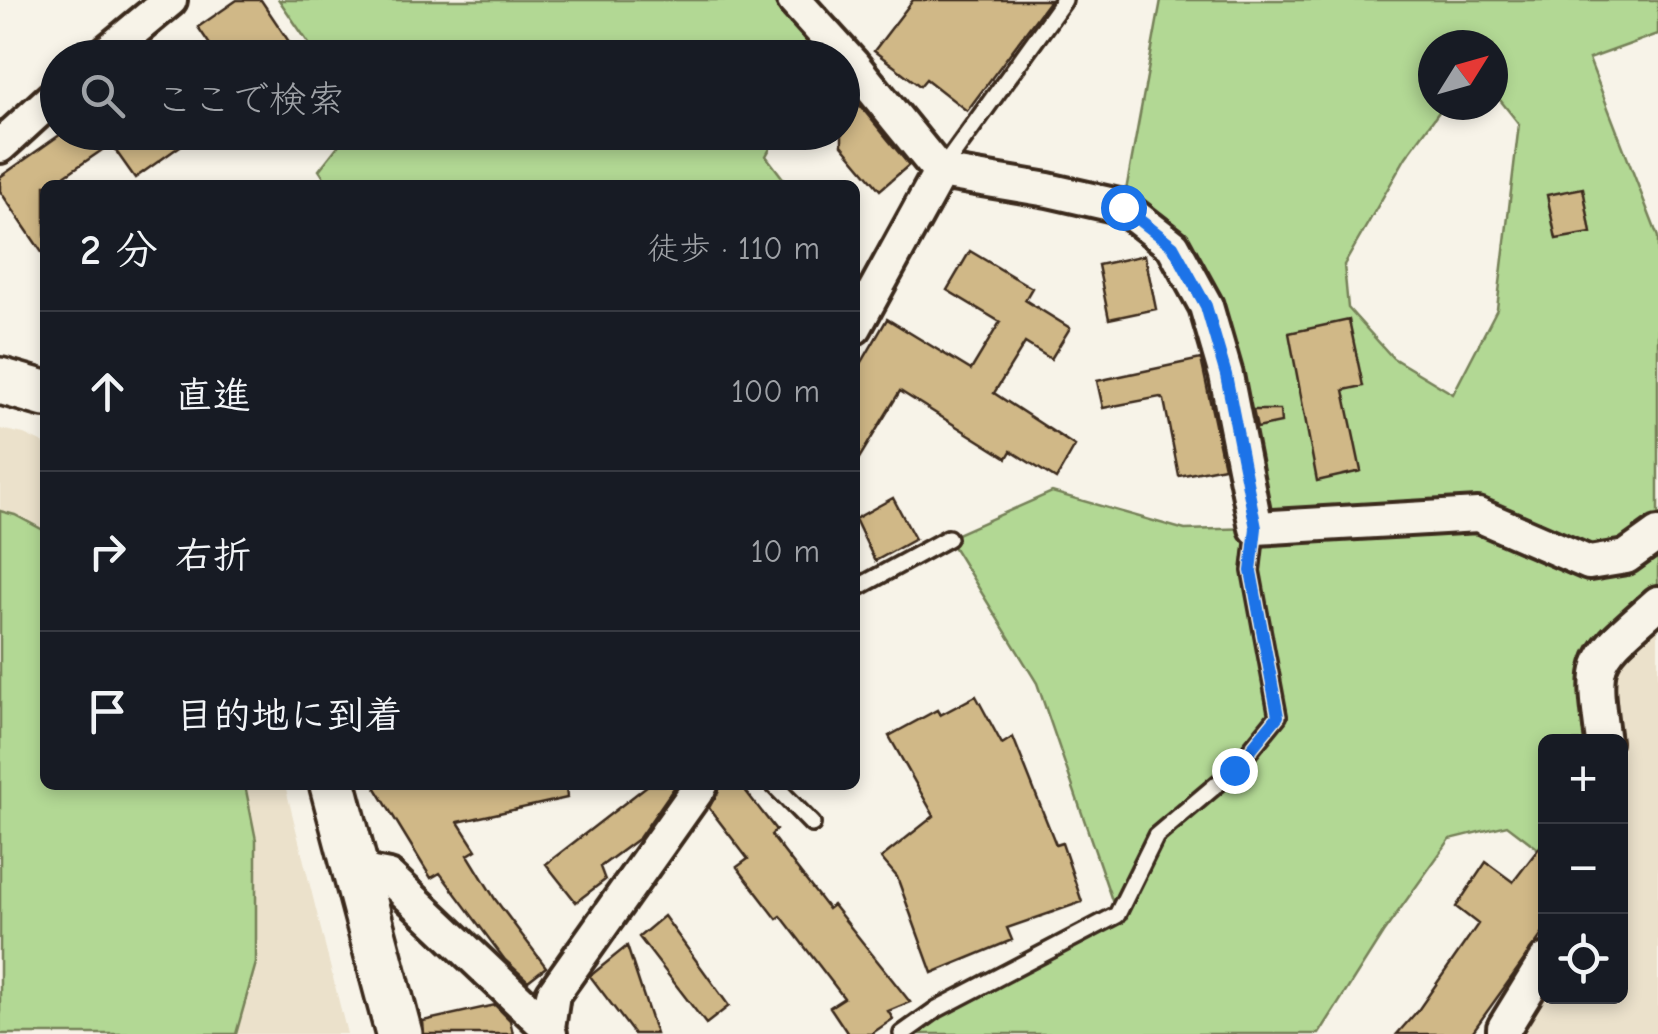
<!DOCTYPE html>
<html lang="ja">
<meta charset="utf-8">
<style>
:root{--surface:#171b24;--page:#242831;--text:#f1f3f6;--muted:#9ea1a6;--line:#363941}
body{margin:0;font-family:"Comic Neue","Klee One",sans-serif;background:var(--page);color:var(--text)}
.controls{position:absolute;right:30px;bottom:30px;display:grid;overflow:hidden;border-radius:15px;box-shadow:0 5px 15px #0003}
.controls button{width:90px;height:90px;display:grid;place-items:center;padding:0;border:0;border-bottom:2px solid var(--line);background:var(--surface);color:var(--text);font:50px sans-serif}
.compass{position:absolute;left:1418px;top:30px;width:90px;height:90px;border-radius:50%;background:var(--surface);box-shadow:0 5px 15px #0003;rotate:53deg}
.stop{position:absolute;width:30px;height:30px;margin:-22px;border:8px solid #1a73e8;border-radius:50%;background:#fff}
.stop.end{background:#1a73e8;border-color:#fff;box-shadow:0 2px 10px #0008}
.list{margin:0;padding:0;list-style:none}
h2{display:flex;justify-content:space-between;align-items:center;height:130px;margin:0;padding:0 40px;font-size:42px}
h2 small{font-size:32px;font-weight:400;color:var(--muted)}
.list li{display:grid;grid-template-columns:65px 1fr auto;gap:30px;align-items:center;box-sizing:border-box;height:160px;padding:0 40px;border-top:2px solid var(--line)}
.list b{display:block;font-size:38px;white-space:nowrap}
.list em{font-size:32px;font-style:normal;color:var(--muted)}
.icon{flex:none;width:55px;height:55px;fill:none;stroke:currentColor;stroke-width:2;stroke-linecap:round;stroke-linejoin:round}
.map{position:relative;flex:none;width:1658px;height:1034px;overflow:hidden}
.search{position:absolute;background:var(--surface);box-shadow:0 5px 15px #0003;left:40px;top:40px;width:820px;height:110px;display:flex;align-items:center;gap:25px;box-sizing:border-box;padding:0 35px;border-radius:55px;color:var(--muted);font-size:38px}
.panel{position:absolute;background:var(--surface);box-shadow:0 5px 15px #0003;left:40px;top:180px;width:820px;height:610px;border-radius:15px}
.map>svg:first-child{display:block}
.built{fill:#ebe1cb}
.green{fill:#b2d894;stroke:#768159;stroke-width:2.5;fill-rule:evenodd}
.building{fill:#d0b887;stroke:#3b2a1e;stroke-width:2.5}
.lines{fill:none;stroke-linecap:round;stroke-linejoin:round}
.service-casing{stroke:#3b2a1e;stroke-width:22}
.minor-casing{stroke:#3b2a1e;stroke-width:40}
.secondary-casing{stroke:#3b2a1e;stroke-width:52}
.service{stroke:#f7f3e8;stroke-width:15}
.minor{stroke:#f7f3e8;stroke-width:32}
.secondary{stroke:#f7f3e8;stroke-width:45}
.route{stroke:#1a73e8;stroke-width:12}
</style>
<div class="map">
<svg width="1658" height="1034" viewBox="0 0 1658 1034">
<rect width="100%" height="100%" fill="#f7f3e8"/>
<filter id="ink" filterUnits="userSpaceOnUse"><feTurbulence type="fractalNoise" baseFrequency=".01" numOctaves="2"/><feDisplacementMap in="SourceGraphic" scale="20" xChannelSelector="R" yChannelSelector="G"/><feConvolveMatrix kernelMatrix="1 2 1 2 8 2 1 2 1" color-interpolation-filters="sRGB"/></filter>
<g filter="url(#ink)">
<path class="built" d="M 0,429 L 24,434 L 45,444 L 45,785 L 285,785 L 347,1034 L 0,1034 Z
M 1658,603 L 1658,1034 L 1504,1034 L 1545,960 L 1546,996 L 1620,996 L 1620,742 L 1607,741 L 1605,649 Z"/>
<path class="green" d="M 279,0 L 795,0 L 830,40 L 820,58 L 318,57 Z
M 1161,0 L 1658,0 L 1658,34 L 1589,59 L 1658,237 L 1658,603 L 1605,649 L 1603,741 L 1546,742 L 1545,854 L 1507,825 L 1450,839 L 1383,933 L 1319,1034 L 901,1034 L 1117,915 L 1037,683 L 948,538 L 1052,492 L 1185,530 L 1255,528 L 1206,306 L 1123,207 ZM 1433,45 L 1493,45 L 1493,91 L 1519,124 L 1497,309 L 1453,394 L 1393,358 L 1348,308 L 1344,265 L 1406,157 L 1444,105 L 1433,105 Z
M 779,132 L 766,156 L 785,181 L 783,185 L 329,185 L 319,170 L 348,133 Z
M 0,511 L 15,515 L 45,531 L 45,785 L 245,785 L 256,840 L 256,963 L 236,1034 L 0,1034 Z"/>
<path class="building" d="M 237,0 L 261,0 L 300,58 L 219,58 L 198,27 Z
M 913,0 L 1050,0 L 967,111 L 926,79 L 920,86 L 874,51 Z
M 842,84 L 909,165 L 880,190 L 842,145 Z
M 64,132 L 200,132 L 135,178 L 111,144 L 51,185 L 45,185 L 45,257 L 0,191 L 0,177 Z
M 1583,188 L 1591,233 L 1556,239 L 1547,195 Z
M 970,251 L 1032,288 L 1025,300 L 1070,328 L 1051,359 L 1025,343 L 994,393 L 1075,446 L 1056,479 L 1011,451 L 1007,458 L 900,391 L 855,465 L 855,374 L 887,319 L 971,370 L 1000,322 L 947,290 Z
M 1145,255 L 1156,309 L 1109,319 L 1098,265 Z
M 1349,320 L 1363,386 L 1344,390 L 1361,471 L 1317,481 L 1289,333 Z
M 1201,359 L 1224,467 L 1179,476 L 1164,400 L 1160,397 L 1103,408 L 1097,381 Z
M 1253,410 L 1280,410 L 1281,423 L 1257,428 Z
M 893,498 L 915,539 L 875,561 L 855,519 Z
M 976,696 L 1002,744 L 1013,737 L 1056,845 L 1062,843 L 1082,902 L 1007,928 L 1012,940 L 932,973 L 897,877 L 881,858 L 934,816 L 889,736 L 937,710 L 940,715 Z
M 374,785 L 566,785 L 567,798 L 458,822 L 476,850 L 468,855 L 495,899 L 546,967 L 528,981 L 505,960 L 440,873 L 431,878 Z
M 648,785 L 676,785 L 639,838 L 600,867 L 605,880 L 576,902 L 546,864 Z
M 721,785 L 741,785 L 776,830 L 771,835 L 828,909 L 833,905 L 910,1002 L 888,1011 L 893,1019 L 871,1034 L 848,1034 L 830,1007 L 844,998 L 781,916 L 777,919 L 737,867 L 748,859 L 709,808 Z
M 1546,839 L 1546,929 L 1471,1034 L 1397,1034 L 1419,1009 L 1478,924 L 1456,907 L 1486,862 L 1513,882 Z
M 664,916 L 729,1006 L 706,1024 L 639,937 Z
M 627,946 L 656,1034 L 634,1034 L 590,976 Z
M 495,1005 L 510,1020 L 513,1034 L 424,1034 L 423,1021 Z"/>
<g class="lines">
<defs>
<path id="service" d="M 940,172 L 1064,0
M 855,589 L 948,538
M 774,785 L 812,824
M 902,1034 L 937,1009 L 1117,915 L 1156,836 L 1234,770 L 1278,716 L 1251,571 L 1256,528"/>
<path id="minor" d="M 794,0 L 853,65 L 940,172
M 100,58 L 170,0
M 0,146 L 58,93
M 855,327 L 940,172 L 1048,190 L 1123,207 L 1173,246 L 1206,306 L 1226,375 L 1256,528 L 1478,515 L 1589,563 L 1626,557 L 1658,534
M 1603,742 C 1591,654 1593,661 1658,603
M 357,871 L 389,877 L 548,1028 L 550,1034
M 548,1028 L 553,994 L 701,785
M 1504,1034 L 1504,1028 L 1546,960"/>
<path id="secondary" d="M 0,381 L 45,394
M 333,785 L 399,1034"/>
</defs>
<use href="#service" class="service-casing"/>
<use href="#minor" class="minor-casing"/>
<use href="#secondary" class="secondary-casing"/>
<use href="#service" class="service"/>
<use href="#minor" class="minor"/>
<use href="#secondary" class="secondary"/>
</g>
</g>
<g class="lines" filter="url(#ink)">
<path class="route" d="M 1123,207 L 1173,246 L 1206,306 L 1226,375 L 1256,528 L 1251,571 L 1278,716 L 1234,770"/>
</g>
</svg>
<div class="controls">
<button>+</button>
<button>−</button>
<button><svg class="icon" aria-label="locate" viewBox="0 0 24 24"><circle cx="12" cy="12" r="6"/><path d="M12 2v4M12 18v4M2 12h4M18 12h4"/></svg></button>
</div>
<svg class="compass" viewBox="-18 -18 36 36"><path d="M0-13l5 13h-10z" fill="#e53935"/><path d="M0 13l5-13h-10z" fill="#9ea1a6"/></svg>
<div class="stop" style="left:1123px;top:207px"></div>
<div class="stop end" style="left:1234px;top:770px"></div>
<div class="search"><svg class="icon" aria-label="search" viewBox="0 0 24 24"><circle cx="10" cy="10" r="6"/><path d="M15 15l6 6"/></svg>ここで検索</div>
<section class="panel">
<h2>2 分<small>徒歩 · 110 m</small></h2>
<ul class="list">
<li><svg class="icon" aria-label="ahead" viewBox="0 0 24 24"><path d="M12 20V5M6 11l6-6 6 6"/></svg><div><b>直進</b></div><em>100 m</em></li>
<li><svg class="icon" aria-label="right" viewBox="0 0 24 24"><path d="M7 20v-9h11M14 6l5 5-5 5"/></svg><div><b>右折</b></div><em>10 m</em></li>
<li><svg class="icon" aria-label="arrive" viewBox="0 0 24 24"><path d="M6 21V4h12l-3 4 3 4H6"/></svg><div><b>目的地に到着</b></div></li>
</ul>
</section>
</div>
